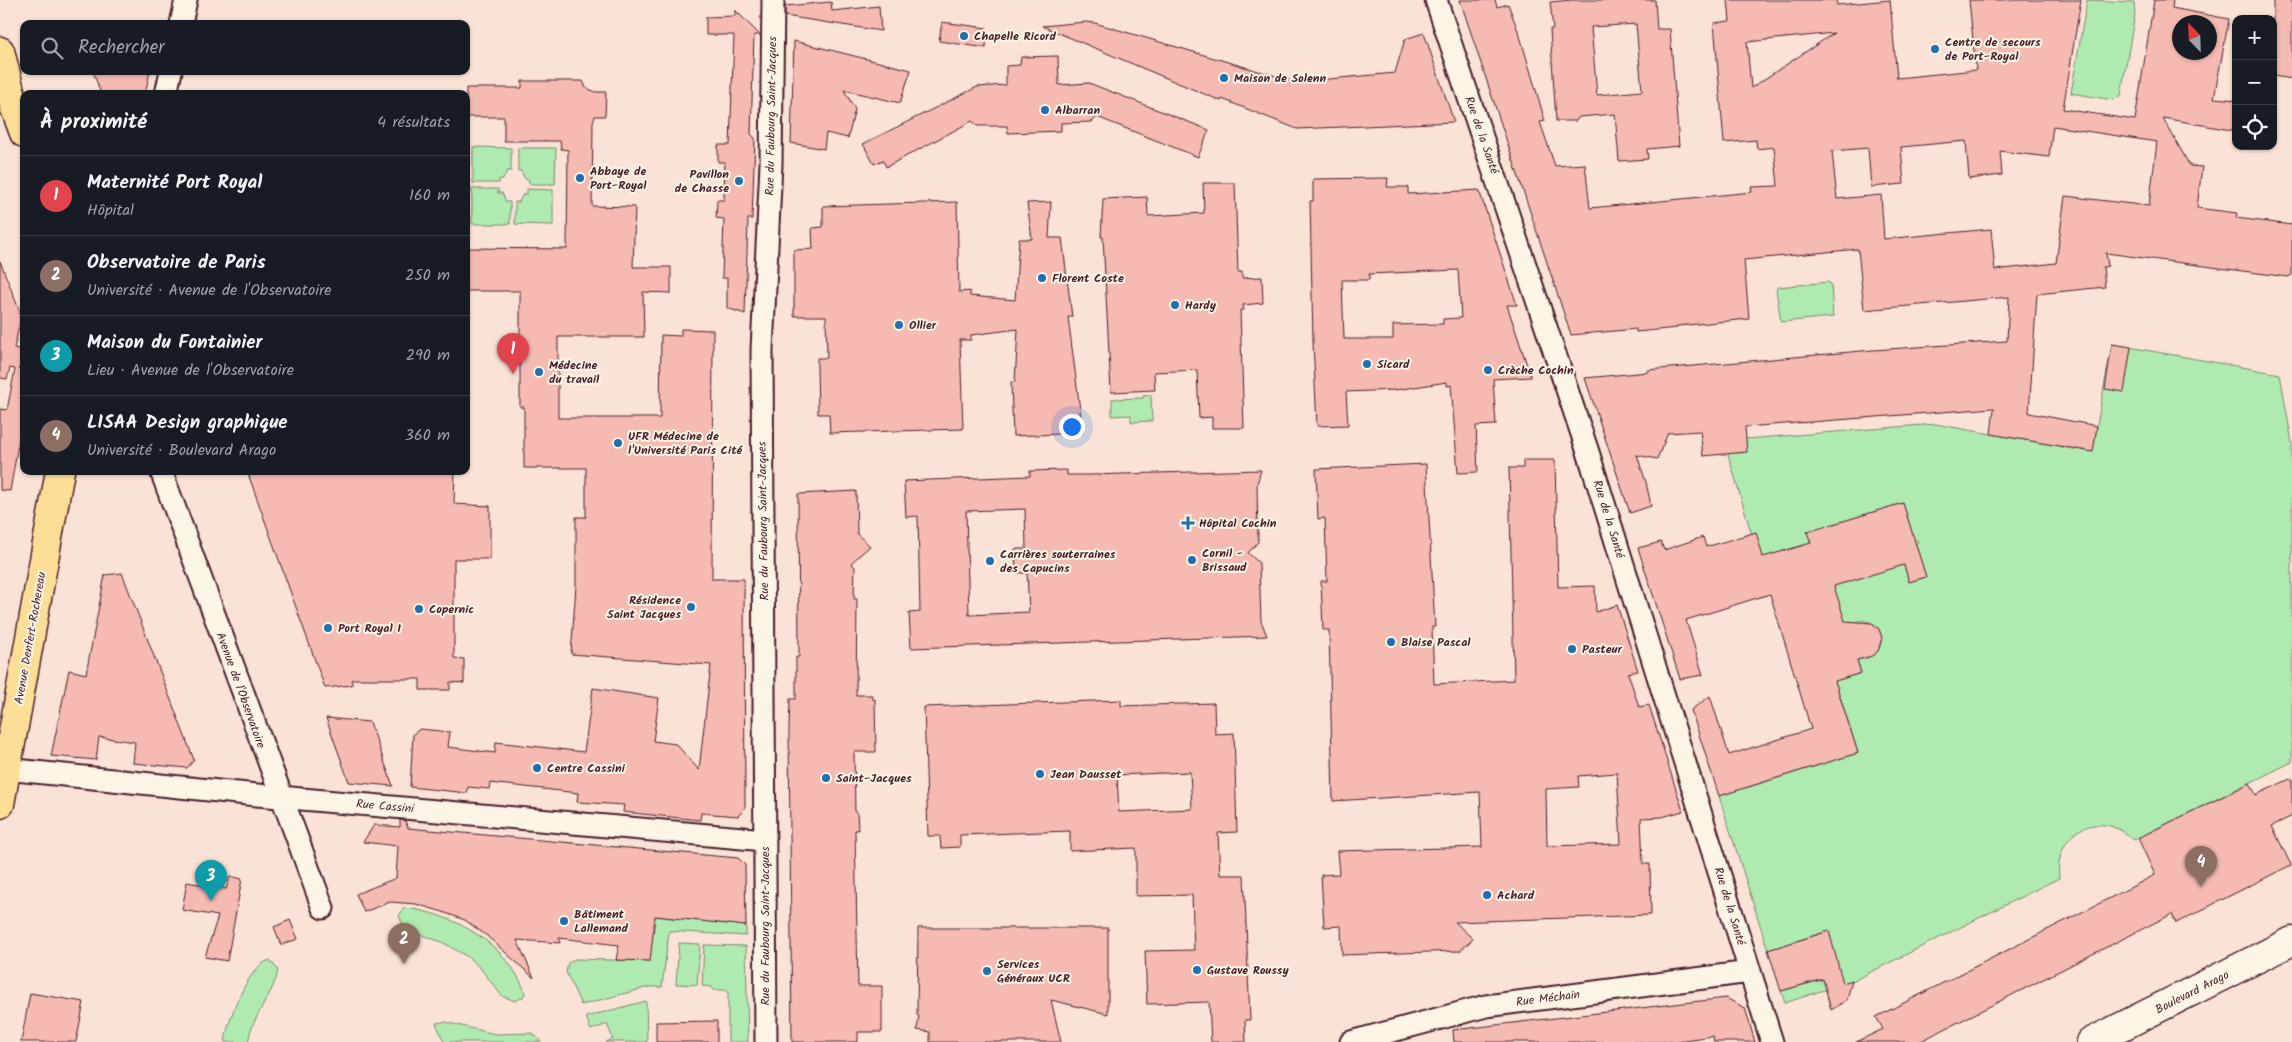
<!DOCTYPE html>
<html lang="fr">
<meta charset="utf-8">
<style>
:root{--surface:#171b24;--page:#242831;--text:#f1f3f6;--muted:#9ea1a6;--line:#363941;--accent:#8c9099}
body{margin:0;font-family:Kalam,sans-serif;background:var(--page);color:var(--text)}
.controls{position:absolute;right:15px;top:15px;display:grid;overflow:hidden;border-radius:10px;box-shadow:0 1px 4px #0004}
.controls button{width:45px;height:45px;display:grid;place-items:center;padding:0;border:0;border-bottom:1px solid var(--line);background:var(--surface);color:var(--text);font:25px sans-serif}
.compass{position:absolute;left:2172px;top:15px;width:45px;height:45px;border-radius:50%;background:var(--surface);box-shadow:0 1px 4px #0004;rotate:337deg}
.you{position:absolute;left:1071px;top:426px;width:18px;height:18px;margin:-12px;border:4px solid #fff;border-radius:50%;background:#1a73e8;box-shadow:0 0 0 8px #1a73e833}
.badge{display:grid;place-items:center;width:32px;height:32px;border-radius:50%;background:var(--accent);color:#fff;font-size:16px;font-weight:700}
.pin{position:absolute;translate:-50% -41px;filter:drop-shadow(0 1px 2px #0008)}
.pin::after{content:'';position:absolute;top:26px;width:18px;height:15px;background:inherit;clip-path:polygon(0 0,100% 0,50% 100%)}
.list{margin:0;padding:0;list-style:none}
h2{display:flex;justify-content:space-between;align-items:center;height:65px;margin:0;padding:0 20px;font-size:21px}
h2 small{font-size:16px;font-weight:400;color:var(--muted)}
.list li{display:grid;grid-template-columns:32px 1fr auto;gap:15px;align-items:center;box-sizing:border-box;height:80px;padding:0 20px;border-top:1px solid var(--line)}
.list b{display:block;font-size:19px;white-space:nowrap}
.list p{margin:0;font-size:16px;white-space:nowrap;color:var(--muted)}
.list em{font-size:16px;font-style:normal;color:var(--muted)}
.icon{flex:none;width:28px;height:28px;fill:none;stroke:currentColor;stroke-width:2;stroke-linecap:round;stroke-linejoin:round}
.map{position:relative;flex:none;width:2292px;height:1042px;overflow:hidden}
.search{position:absolute;background:var(--surface);box-shadow:0 1px 4px #0004;left:20px;top:20px;width:450px;height:55px;display:flex;align-items:center;gap:12px;box-sizing:border-box;padding:0 18px;border-radius:10px;color:var(--muted);font-size:19px}
.panel{position:absolute;background:var(--surface);box-shadow:0 1px 4px #0004;left:20px;top:90px;width:450px;height:385px;border-radius:10px}
.map>svg:first-child{display:block}
.green{fill:#afebb0;stroke:#7c856e}
.building{fill:#f5bab2;stroke:#4a1f2b;fill-rule:evenodd}
.lines{fill:none;stroke-linecap:round;stroke-linejoin:round}
.street-casing{stroke:#4a1f2b;stroke-width:25}
.secondary-casing{stroke:#4a1f2b;stroke-width:31}
.primary-casing{stroke:#4a1f2b;stroke-width:31}
.street{stroke:#fcf5e5;stroke-width:21}
.secondary{stroke:#fcf5e5;stroke-width:28}
.primary{stroke:#fcde96;stroke-width:28}
.poi-dot{fill:#1f6fb2;stroke:#fcf5e5;stroke-width:2}
.labels{text-anchor:middle;stroke-width:4;stroke-linejoin:round;paint-order:stroke}
.poi-label{font-size:12px;font-weight:bold;fill:#4a1f2b;stroke:#fcf5e5;text-anchor:start}
.street-label{font-size:12px;fill:#4a1f2b;stroke:#fcf5e5}
</style>
<div class="map">
<svg width="2292" height="1042" viewBox="0 0 2292 1042">
<rect width="100%" height="100%" fill="#fae3d6"/>
<filter id="ink" filterUnits="userSpaceOnUse"><feTurbulence type="fractalNoise" baseFrequency=".02" numOctaves="2"/><feDisplacementMap in="SourceGraphic" scale="10" xChannelSelector="R" yChannelSelector="G"/><feConvolveMatrix kernelMatrix="1 2 1 2 8 2 1 2 1" color-interpolation-filters="sRGB"/></filter>
<g filter="url(#ink)">
<path class="green" d="M 2087,0 L 2134,2 L 2135,13 L 2121,95 L 2113,100 L 2071,93 Z
M 473,147 L 511,148 L 511,171 L 507,171 L 503,179 L 499,179 L 499,183 L 473,183 Z
M 518,148 L 556,148 L 555,184 L 529,184 L 529,180 L 525,179 L 521,171 L 518,171 Z
M 472,189 L 498,189 L 498,193 L 502,193 L 506,202 L 510,202 L 510,224 L 472,224 Z
M 527,189 L 553,190 L 553,225 L 515,224 L 515,202 L 519,202 L 523,194 L 527,194 Z
M 1828,282 L 1831,284 L 1833,317 L 1781,322 L 1776,289 L 1778,287 Z
M 2112,344 L 2280,374 L 2292,443 L 2292,762 L 2134,840 C 2099,807 2054,831 2059,878 L 1857,979 L 1785,1003 L 1781,991 L 1822,980 L 1828,931 L 1768,950 L 1719,796 L 1858,753 L 1835,681 L 1861,673 L 1857,660 C 1862,659 1868,658 1873,655 C 1887,646 1883,624 1866,621 C 1859,620 1853,623 1846,626 L 1804,584 L 1904,565 L 1909,582 L 1926,577 L 1915,544 L 1918,542 L 1917,540 L 1914,540 L 1903,503 L 1808,532 L 1813,551 L 1794,548 L 1759,559 L 1728,454 L 1746,439 L 1935,424 L 2092,452 Z
M 1151,395 L 1152,421 L 1131,422 L 1131,415 L 1112,416 L 1112,399 L 1143,398 L 1143,396 Z
M 404,908 C 451,912 510,945 525,993 L 523,997 L 515,1001 L 502,996 L 480,968 L 468,957 L 442,942 L 416,933 L 403,925 L 399,916 Z
M 655,916 L 746,926 L 746,936 L 669,931 L 662,987 L 649,987 L 581,1005 L 566,972 L 568,963 L 575,959 L 649,961 Z
M 679,943 L 700,944 L 697,985 L 676,984 Z
M 704,945 L 746,946 L 748,1042 L 728,1042 L 728,990 L 713,990 L 712,987 L 702,986 Z
M 270,960 L 278,970 C 274,995 252,1015 248,1042 L 225,1042 C 227,1022 248,965 270,960 Z
M 646,1001 L 647,1042 L 606,1042 L 613,1039 L 607,1024 L 591,1030 L 586,1017 Z
M 445,1022 L 495,1034 L 533,1033 L 541,1042 L 444,1042 L 436,1023 Z"/>
<path class="building" d="M 1460,0 L 1495,0 L 1497,7 L 1508,4 L 1520,36 L 1545,121 L 1540,122 L 1555,166 L 1585,164 L 1590,208 L 1752,192 L 1751,187 L 1778,186 L 1774,147 L 1757,149 L 1756,140 L 1724,143 L 1714,23 L 1730,21 L 1728,0 L 1836,0 L 1837,5 L 1890,0 L 1897,78 L 1976,70 L 1969,0 L 2081,0 L 2063,109 L 2135,120 L 2154,0 L 2173,0 L 2172,8 L 2229,19 L 2214,98 L 2236,100 L 2236,131 L 2163,118 L 2190,166 L 2202,167 L 2197,208 L 2237,213 L 2236,218 L 2292,225 L 2292,275 L 2288,277 L 2106,253 L 2108,266 L 2103,267 L 2105,287 L 2037,294 L 2029,413 L 2097,426 L 2093,452 L 1991,434 L 1994,408 L 1745,427 L 1747,452 L 1703,456 L 1700,431 L 1668,433 L 1657,459 L 1637,455 L 1646,482 L 1651,506 L 1630,513 L 1585,378 L 1648,372 L 1648,370 L 1873,350 L 2007,341 L 2009,297 L 1864,310 L 1858,249 L 1744,260 L 1749,319 L 1677,326 L 1677,328 L 1657,330 L 1636,332 L 1636,329 L 1571,335 ZM 2180,22 L 2210,22 L 2210,52 L 2180,52 ZM 1834,33 L 1751,88 L 1747,42 ZM 2053,126 L 2157,142 L 2149,206 L 2065,196 L 2056,263 L 1995,270 L 1991,229 L 1884,239 L 1881,195 L 1837,199 L 1832,151 L 1868,148 L 1871,187 L 1904,184 L 1901,147 L 1966,141 L 1969,179 L 2002,175 L 2000,151 L 2049,157 Z
M 1572,0 L 1655,0 L 1657,29 L 1670,29 L 1679,146 L 1647,149 L 1648,159 L 1619,161 L 1615,114 L 1579,117 L 1576,121 L 1556,121 L 1550,29 L 1553,29 L 1550,2 ZM 1636,24 L 1642,91 L 1597,95 L 1591,27 Z
M 2273,0 L 2292,0 L 2292,79 L 2273,76 Z
M 831,2 L 832,11 L 879,6 L 881,31 L 785,16 L 785,6 Z
M 735,10 L 760,35 L 754,35 L 751,134 L 755,138 L 752,219 L 748,219 L 745,314 L 727,308 L 727,278 L 722,278 L 724,219 L 716,218 L 717,200 L 724,200 L 725,162 L 718,162 L 718,145 L 730,145 L 734,35 L 706,35 L 706,17 L 735,16 Z
M 942,22 L 987,28 L 986,48 L 939,41 Z
M 1085,22 L 1095,23 L 1296,82 L 1395,73 L 1405,39 L 1424,33 L 1454,122 L 1297,129 L 1222,99 L 1221,101 L 1042,26 Z
M 794,41 L 911,70 L 900,103 L 844,90 L 855,109 L 848,138 L 826,133 L 824,149 L 791,143 Z
M 1058,56 L 1059,85 L 1089,83 L 1209,130 L 1198,157 L 1097,117 L 1092,122 L 1061,123 L 1061,131 L 1008,133 L 1007,126 L 978,126 L 972,121 L 886,167 L 883,160 L 874,164 L 863,144 L 977,87 L 1006,85 L 1006,66 L 1020,65 L 1021,57 Z
M 93,71 L 150,71 L 145,94 L 101,94 Z
M 522,81 L 583,81 L 586,88 L 596,92 L 606,92 L 605,116 L 595,116 L 593,122 L 592,206 L 635,207 L 633,267 L 671,267 L 671,293 L 643,292 L 644,337 L 558,337 L 558,418 L 660,418 L 661,335 L 681,336 L 681,329 L 713,330 L 712,579 L 744,579 L 745,809 L 738,816 L 701,813 L 700,820 L 623,812 L 624,805 L 577,802 L 578,793 L 490,783 L 489,789 L 468,787 L 467,793 L 410,787 L 413,734 L 420,729 L 450,732 L 448,747 L 495,753 L 496,742 L 584,752 L 593,688 L 659,698 L 653,741 L 676,744 L 699,770 L 711,665 L 571,654 L 576,586 L 576,517 L 586,517 L 586,468 L 524,468 L 524,407 L 520,407 L 520,291 L 466,291 L 466,248 L 567,249 L 568,150 L 561,149 L 560,141 L 504,141 L 504,117 L 466,117 L 466,88 L 522,88 Z
M 1388,178 L 1387,187 L 1408,187 L 1408,194 L 1479,190 L 1517,305 L 1507,305 L 1531,377 L 1493,379 L 1496,425 L 1476,426 L 1478,472 L 1458,473 L 1451,385 L 1447,386 L 1447,382 L 1395,390 L 1346,392 L 1348,425 L 1317,426 L 1313,342 L 1310,201 L 1313,201 L 1313,179 ZM 1458,270 L 1461,318 L 1443,319 L 1443,324 L 1393,325 L 1393,339 L 1344,339 L 1342,280 L 1369,280 L 1369,274 Z
M 1203,183 L 1235,183 L 1238,272 L 1242,272 L 1242,278 L 1262,277 L 1263,303 L 1243,305 L 1244,310 L 1240,310 L 1244,428 L 1212,428 L 1212,417 L 1199,418 L 1197,370 L 1154,372 L 1155,390 L 1111,392 L 1103,237 L 1101,237 L 1103,199 L 1147,197 L 1148,216 L 1204,213 Z
M 957,202 L 959,292 L 970,291 L 970,296 L 1015,300 L 1019,239 L 1032,239 L 1027,203 L 1051,202 L 1049,238 L 1062,238 L 1072,317 L 1068,317 L 1083,433 L 1013,436 L 1011,382 L 1015,382 L 1018,329 L 971,335 L 971,340 L 960,340 L 963,429 L 830,433 L 829,414 L 818,414 L 817,368 L 817,358 L 827,358 L 826,316 L 794,316 L 794,250 L 813,249 L 812,228 L 823,227 L 823,206 Z
M 0,261 L 20,312 L 20,323 L 14,348 L 24,350 L 24,370 L 18,369 L 24,370 L 24,411 L 10,491 L 0,490 L 0,409 L 7,410 L 15,369 L 10,368 L 7,379 L 0,378 Z
M 2112,344 L 2131,347 L 2124,392 L 2105,389 Z
M 1523,460 L 1555,460 L 1558,587 L 1595,586 L 1596,612 L 1617,605 L 1638,671 L 1628,673 L 1639,707 L 1649,705 L 1683,811 L 1662,817 L 1641,818 L 1643,864 L 1650,864 L 1651,915 L 1455,922 L 1473,939 L 1460,951 L 1342,955 L 1341,926 L 1324,927 L 1321,875 L 1339,874 L 1337,851 L 1482,847 L 1480,792 L 1333,801 L 1329,630 L 1323,630 L 1321,581 L 1327,581 L 1325,518 L 1318,519 L 1316,469 L 1426,464 L 1435,627 L 1432,627 L 1434,684 L 1514,680 L 1509,468 L 1523,468 ZM 1617,773 L 1621,844 L 1547,846 L 1546,789 L 1579,787 L 1578,776 Z
M 1067,470 L 1067,475 L 1088,475 L 1261,470 L 1257,484 L 1258,542 L 1248,553 L 1259,563 L 1261,621 L 1267,636 L 911,648 L 909,613 L 920,612 L 918,516 L 906,517 L 904,481 L 1030,476 L 1030,471 ZM 1025,509 L 1026,549 L 1015,549 L 1016,573 L 1027,573 L 1029,612 L 969,615 L 966,511 Z
M 247,471 L 455,471 L 454,504 L 490,506 L 490,559 L 454,559 L 454,658 L 464,659 L 464,683 L 450,682 L 450,690 L 420,690 L 420,679 L 352,679 L 352,685 L 325,688 Z
M 856,491 L 857,534 L 870,546 L 851,563 L 855,567 L 854,599 L 857,599 L 856,695 L 872,695 L 872,699 L 875,699 L 876,752 L 854,752 L 855,812 L 857,812 L 858,830 L 855,830 L 858,986 L 882,986 L 882,1032 L 858,1032 L 858,1042 L 792,1042 L 789,730 L 790,699 L 796,699 L 796,657 L 799,657 L 798,494 Z
M 1903,503 L 1926,577 L 1909,582 L 1904,565 L 1834,586 L 1845,621 L 1872,623 L 1879,629 L 1882,638 L 1878,651 L 1872,656 L 1857,660 L 1861,673 L 1835,681 L 1858,753 L 1719,796 L 1691,710 L 1710,696 L 1729,755 L 1811,729 L 1770,594 L 1686,620 L 1703,675 L 1680,679 L 1638,548 L 1661,542 L 1664,550 L 1703,537 L 1706,547 L 1756,532 L 1763,557 L 1811,543 L 1807,532 Z
M 122,573 L 194,760 L 187,768 L 133,763 L 135,742 L 99,737 L 96,760 L 51,756 L 69,670 L 86,674 L 105,575 Z
M 1121,700 L 1121,706 L 1214,703 L 1215,734 L 1234,733 L 1237,832 L 1218,833 L 1220,875 L 1244,875 L 1250,1020 L 1245,1020 L 1246,1042 L 1211,1042 L 1209,1002 L 1147,1004 L 1145,951 L 1194,950 L 1192,895 L 1136,896 L 1136,848 L 1070,851 L 1070,831 L 960,835 L 960,847 L 941,848 L 940,836 L 928,836 L 924,707 ZM 1190,772 L 1192,809 L 1119,812 L 1117,775 Z
M 326,718 L 370,722 L 393,786 L 349,782 Z
M 2292,778 L 2292,816 L 2272,826 L 2291,865 L 2176,923 L 2172,914 L 1919,1042 L 1856,1042 L 1883,1029 L 1876,1017 L 2155,875 L 2138,838 L 2250,783 L 2256,795 Z
M 400,820 L 405,821 L 408,828 L 738,858 L 745,865 L 746,926 L 655,916 L 650,961 L 616,960 L 619,945 L 559,938 L 560,943 L 517,940 L 534,978 L 487,936 L 465,920 L 440,911 L 416,904 L 390,902 L 364,912 L 356,894 L 396,878 L 398,846 L 363,842 L 374,825 L 400,827 Z
M 230,876 L 242,879 L 227,961 L 205,957 L 218,916 L 182,910 L 187,882 L 226,889 Z
M 290,920 L 298,939 L 281,945 L 274,927 Z
M 918,928 L 1108,928 L 1108,1014 L 1051,1000 L 1061,1042 L 930,1042 L 930,1032 L 917,1030 L 919,1016 L 917,1015 Z
M 1829,931 L 1843,983 L 1852,980 L 1847,1000 L 1831,1010 L 1823,979 L 1781,991 L 1768,950 Z
M 30,993 L 84,1002 L 76,1042 L 21,1042 Z
M 1726,998 L 1745,1008 L 1755,1042 L 1714,1042 L 1713,1036 L 1669,1042 L 1454,1042 L 1453,1030 Z
M 717,1021 L 717,1042 L 656,1042 L 656,1022 Z"/>
<g class="lines">
<defs>
<path id="street" d="M 1436,0 L 1588,452 L 1772,1042
M 181,24 L 186,0
M 166,94 L 171,71
M 161,471 L 323,908
M 6,769 L 257,795 L 765,840
M 766,1042 L 762,350 L 771,164 L 773,0
M 1351,1042 L 1486,1006 L 1750,972"/>
<path id="secondary" d="M 2091,1042 L 2292,941"/>
<path id="primary" d="M 0,51 L 14,106 L 24,133
M 0,804 L 60,471"/>
</defs>
<use href="#street" class="street-casing"/>
<use href="#secondary" class="secondary-casing"/>
<use href="#primary" class="primary-casing"/>
<use href="#street" class="street"/>
<use href="#secondary" class="secondary"/>
<use href="#primary" class="primary"/>
</g>
</g>
<g class="poi-dot">
<circle cx="964" cy="36" r="5"/>
<circle cx="1935" cy="49" r="5"/>
<circle cx="1224" cy="78" r="5"/>
<circle cx="1045" cy="110" r="5"/>
<circle cx="580" cy="178" r="5"/>
<circle cx="739" cy="181" r="5"/>
<circle cx="1042" cy="278" r="5"/>
<circle cx="1175" cy="305" r="5"/>
<circle cx="899" cy="325" r="5"/>
<circle cx="1367" cy="364" r="5"/>
<circle cx="1488" cy="370" r="5"/>
<circle cx="539" cy="372" r="5"/>
<circle cx="618" cy="443" r="5"/>
<path d="M1185.5 515.5h5v5h5v5h-5v5h-5v-5h-5v-5h5z"/>
<circle cx="1192" cy="560" r="5"/>
<circle cx="990" cy="561" r="5"/>
<circle cx="691" cy="607" r="5"/>
<circle cx="419" cy="609" r="5"/>
<circle cx="328" cy="628" r="5"/>
<circle cx="1391" cy="642" r="5"/>
<circle cx="1572" cy="649" r="5"/>
<circle cx="537" cy="768" r="5"/>
<circle cx="1040" cy="774" r="5"/>
<circle cx="826" cy="778" r="5"/>
<circle cx="1487" cy="895" r="5"/>
<circle cx="564" cy="921" r="5"/>
<circle cx="1197" cy="970" r="5"/>
<circle cx="987" cy="971" r="5"/>
</g>
<g class="labels">
<g class="poi-label">
<text x="974" y="40">Chapelle Ricord</text>
<text x="1945" y="46">Centre de secours<tspan x="1945" dy="14">de Port-Royal</tspan></text>
<text x="1234" y="82">Maison de Solenn</text>
<text x="1055" y="114">Albarran</text>
<text x="590" y="175">Abbaye de<tspan x="590" dy="14">Port-Royal</tspan></text>
<text x="729" y="178" text-anchor="end">Pavillon<tspan x="729" dy="14">de Chasse</tspan></text>
<text x="1052" y="282">Florent Coste</text>
<text x="1185" y="309">Hardy</text>
<text x="909" y="329">Ollier</text>
<text x="1377" y="368">Sicard</text>
<text x="549" y="369">Médecine<tspan x="549" dy="14">du travail</tspan></text>
<text x="1498" y="374">Crèche Cochin</text>
<text x="628" y="440">UFR Médecine de<tspan x="628" dy="14">l'Université Paris Cité</tspan></text>
<text x="1199" y="527">Hôpital Cochin</text>
<text x="1202" y="557">Cornil -<tspan x="1202" dy="14">Brissaud</tspan></text>
<text x="1000" y="558">Carrières souterraines<tspan x="1000" dy="14">des Capucins</tspan></text>
<text x="681" y="604" text-anchor="end">Résidence<tspan x="681" dy="14">Saint Jacques</tspan></text>
<text x="429" y="613">Copernic</text>
<text x="338" y="632">Port Royal 1</text>
<text x="1401" y="646">Blaise Pascal</text>
<text x="1582" y="653">Pasteur</text>
<text x="547" y="772">Centre Cassini</text>
<text x="1050" y="778">Jean Dausset</text>
<text x="836" y="782">Saint-Jacques</text>
<text x="1497" y="899">Achard</text>
<text x="574" y="918">Bâtiment<tspan x="574" dy="14">Lallemand</tspan></text>
<text x="997" y="968">Services<tspan x="997" dy="14">Généraux UCR</tspan></text>
<text x="1207" y="974">Gustave Roussy</text>
</g>
<g class="street-label">
<text transform="translate(771 116) rotate(-89)" y="4">Rue du Faubourg Saint-Jacques</text>
<text transform="translate(1482 135) rotate(71)" y="4">Rue de la Santé</text>
<text transform="translate(1609 519) rotate(73)" y="4">Rue de la Santé</text>
<text transform="translate(763 521) rotate(-91)" y="4">Rue du Faubourg Saint-Jacques</text>
<text transform="translate(30 638) rotate(-80)" y="4">Avenue Denfert-Rochereau</text>
<text transform="translate(241 690) rotate(70)" y="4">Avenue de l'Observatoire</text>
<text transform="translate(385 806) rotate(5)" y="4">Rue Cassini</text>
<text transform="translate(1730 906) rotate(73)" y="4">Rue de la Santé</text>
<text transform="translate(765 926) rotate(-90)" y="4">Rue du Faubourg Saint-Jacques</text>
<text transform="translate(2192 992) rotate(-27)" y="4">Boulevard Arago</text>
<text transform="translate(1548 998) rotate(-7)" y="4">Rue Méchain</text>
</g>
</g>
</svg>
<div class="controls">
<button>+</button>
<button>−</button>
<button><svg class="icon" aria-label="locate" viewBox="0 0 24 24"><circle cx="12" cy="12" r="6"/><path d="M12 2v4M12 18v4M2 12h4M18 12h4"/></svg></button>
</div>
<svg class="compass" viewBox="-18 -18 36 36"><path d="M0-13l5 13h-10z" fill="#e53935"/><path d="M0 13l5-13h-10z" fill="#9ea1a6"/></svg>
<div class="you"></div>
<div class="pin badge" style="left:513px;top:374px;background:#e0444e">1</div>
<div class="pin badge" style="left:404px;top:964px;background:#8d6e63">2</div>
<div class="pin badge" style="left:211px;top:901px;background:#0f9aa8">3</div>
<div class="pin badge" style="left:2201px;top:887px;background:#8d6e63">4</div>
<div class="search"><svg class="icon" aria-label="search" viewBox="0 0 24 24"><circle cx="10" cy="10" r="6"/><path d="M15 15l6 6"/></svg>Rechercher</div>
<section class="panel">
<h2>À proximité<small>4 résultats</small></h2>
<ul class="list">
<li><span class="badge" style="background:#e0444e">1</span><div><b>Maternité Port Royal</b><p>Hôpital</p></div><em>160 m</em></li>
<li><span class="badge" style="background:#8d6e63">2</span><div><b>Observatoire de Paris</b><p>Université · Avenue de l'Observatoire</p></div><em>250 m</em></li>
<li><span class="badge" style="background:#0f9aa8">3</span><div><b>Maison du Fontainier</b><p>Lieu · Avenue de l'Observatoire</p></div><em>290 m</em></li>
<li><span class="badge" style="background:#8d6e63">4</span><div><b>LISAA Design graphique</b><p>Université · Boulevard Arago</p></div><em>360 m</em></li>
</ul>
</section>
</div>
